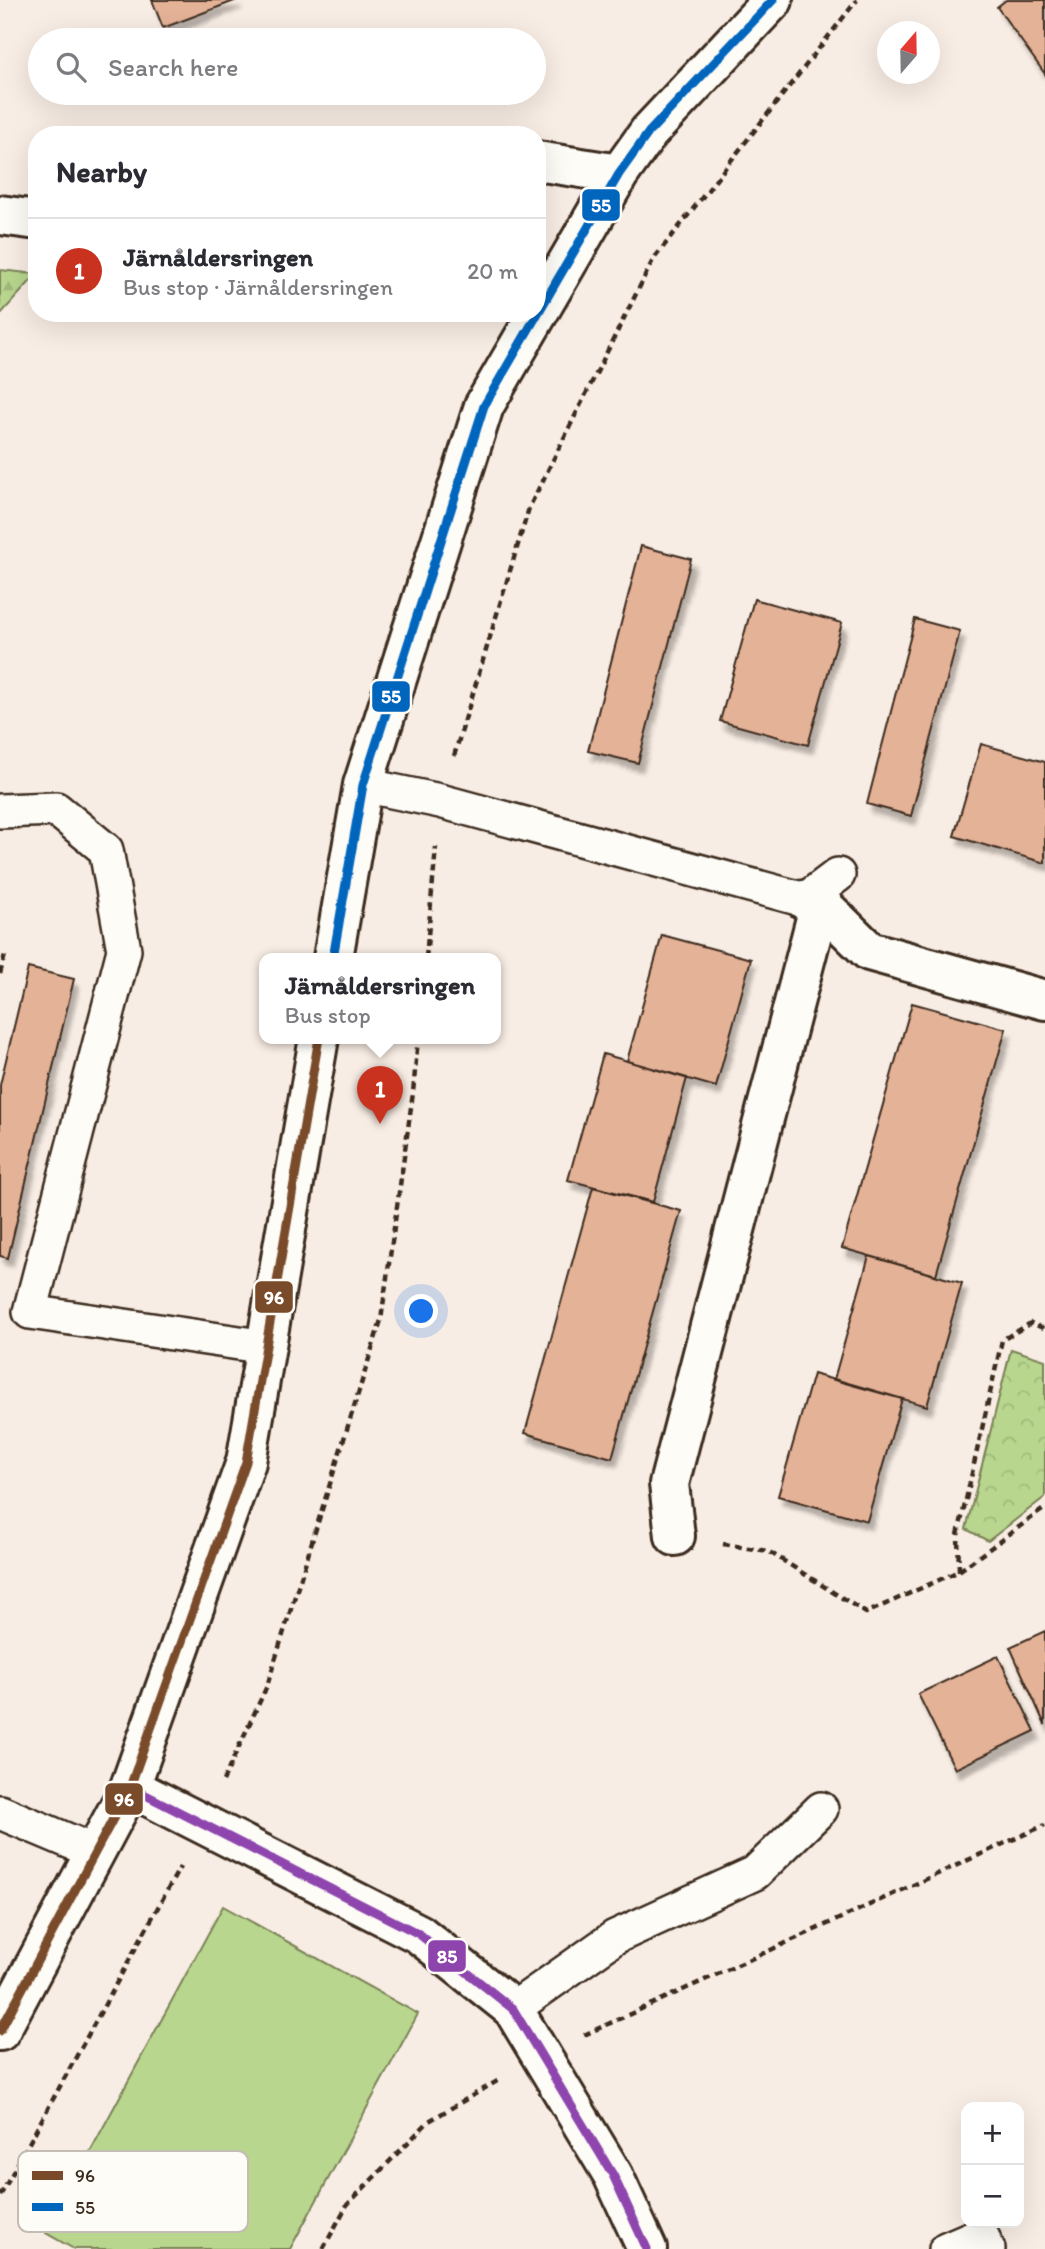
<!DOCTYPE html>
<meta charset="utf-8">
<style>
:root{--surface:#fff;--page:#f2f2f3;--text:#2b2b33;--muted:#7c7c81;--line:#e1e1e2;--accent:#c8321e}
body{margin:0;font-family:Itim,sans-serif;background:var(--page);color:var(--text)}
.controls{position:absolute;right:21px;bottom:21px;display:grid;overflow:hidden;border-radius:14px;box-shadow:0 7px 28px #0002}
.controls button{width:63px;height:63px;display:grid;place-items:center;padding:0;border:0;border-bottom:2px solid var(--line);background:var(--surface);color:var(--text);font:35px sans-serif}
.compass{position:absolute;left:877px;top:21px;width:63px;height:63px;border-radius:50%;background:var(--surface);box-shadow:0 7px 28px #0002;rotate:20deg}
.you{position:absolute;left:422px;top:1312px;width:24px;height:24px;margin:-18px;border:5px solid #fff;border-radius:50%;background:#1a73e8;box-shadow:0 0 0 10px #1a73e833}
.badge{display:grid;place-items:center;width:46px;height:46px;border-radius:50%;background:var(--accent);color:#fff;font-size:23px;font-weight:700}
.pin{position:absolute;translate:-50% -58px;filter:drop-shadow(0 2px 4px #0008)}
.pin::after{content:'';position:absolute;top:37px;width:24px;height:21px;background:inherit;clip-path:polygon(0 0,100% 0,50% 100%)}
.popup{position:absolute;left:259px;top:953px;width:242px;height:91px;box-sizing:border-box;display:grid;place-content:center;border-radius:14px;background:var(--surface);filter:drop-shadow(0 2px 5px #0005);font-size:23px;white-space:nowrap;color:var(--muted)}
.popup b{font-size:26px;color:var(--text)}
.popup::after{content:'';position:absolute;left:50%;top:100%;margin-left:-14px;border:14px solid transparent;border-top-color:var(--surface)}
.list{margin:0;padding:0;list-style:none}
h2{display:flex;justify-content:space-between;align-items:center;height:91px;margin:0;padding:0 28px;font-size:30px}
h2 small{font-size:23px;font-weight:400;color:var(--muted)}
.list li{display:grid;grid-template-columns:46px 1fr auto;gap:21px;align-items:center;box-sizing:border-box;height:105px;padding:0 28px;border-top:2px solid var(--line)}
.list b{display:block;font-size:26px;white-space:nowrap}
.list p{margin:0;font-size:23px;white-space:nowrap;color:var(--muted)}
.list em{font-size:23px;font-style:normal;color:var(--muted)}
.icon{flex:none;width:38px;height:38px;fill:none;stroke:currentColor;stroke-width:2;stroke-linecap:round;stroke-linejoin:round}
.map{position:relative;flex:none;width:1045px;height:2249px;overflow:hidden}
.search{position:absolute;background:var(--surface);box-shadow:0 7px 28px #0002;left:28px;top:28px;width:518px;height:77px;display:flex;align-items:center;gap:18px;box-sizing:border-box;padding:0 24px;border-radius:38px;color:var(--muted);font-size:26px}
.panel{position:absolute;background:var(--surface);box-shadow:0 7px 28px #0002;left:28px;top:126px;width:518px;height:196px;border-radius:28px}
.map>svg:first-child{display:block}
.grass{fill:#b8d68e;stroke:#7a8056;stroke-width:2}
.forest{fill:url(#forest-firs);stroke:#7a8056;stroke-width:2}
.park{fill:url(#park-crowns);stroke:#7a8056;stroke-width:2}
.building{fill:#e4b297;stroke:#3b2a1e;stroke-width:2;filter:url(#shadow)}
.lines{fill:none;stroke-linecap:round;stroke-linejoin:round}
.service-casing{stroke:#3b2a1e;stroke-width:38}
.minor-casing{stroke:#3b2a1e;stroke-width:44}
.path{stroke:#3b2a1e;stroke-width:4.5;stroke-dasharray:7 5;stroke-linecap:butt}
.service{stroke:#fdfcf7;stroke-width:33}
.minor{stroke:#fdfcf7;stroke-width:38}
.bus-1-casing{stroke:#fdfcf7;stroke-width:14}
.bus-2-casing{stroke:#fdfcf7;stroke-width:14}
.bus-3-casing{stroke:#fdfcf7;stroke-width:14}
.bus-1{stroke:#7a4b2a;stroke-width:9}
.bus-2{stroke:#0065bd;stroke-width:9}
.bus-3{stroke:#8e44ad;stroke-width:9}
.key{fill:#fdfcf7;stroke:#c3bdb6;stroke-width:2}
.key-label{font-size:19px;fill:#3b2a1e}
.line-badge{stroke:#fdfcf7;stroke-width:2.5}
.badge-label{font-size:19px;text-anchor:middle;font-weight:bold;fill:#fff}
</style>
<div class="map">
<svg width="1045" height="2249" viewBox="0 0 1045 2249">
<defs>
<pattern id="forest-firs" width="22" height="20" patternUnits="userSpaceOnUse" patternTransform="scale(1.75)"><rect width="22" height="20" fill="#b8d68e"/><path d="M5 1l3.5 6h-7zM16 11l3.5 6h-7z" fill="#9fb87a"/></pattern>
<pattern id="park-crowns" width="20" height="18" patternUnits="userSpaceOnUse" patternTransform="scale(1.75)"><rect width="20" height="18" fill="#b8d68e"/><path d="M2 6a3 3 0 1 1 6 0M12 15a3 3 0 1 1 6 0" fill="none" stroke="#9fb87a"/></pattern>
<filter id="shadow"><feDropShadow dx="4.5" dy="8" stdDeviation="2" flood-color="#0004"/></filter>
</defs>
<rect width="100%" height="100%" fill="#f8ede4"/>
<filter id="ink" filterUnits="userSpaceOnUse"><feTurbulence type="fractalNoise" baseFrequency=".0143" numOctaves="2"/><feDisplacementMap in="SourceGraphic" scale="14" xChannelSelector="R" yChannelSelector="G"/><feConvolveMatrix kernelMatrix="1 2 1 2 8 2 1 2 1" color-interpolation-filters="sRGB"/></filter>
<g filter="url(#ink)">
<path class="grass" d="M 223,1906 L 418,2014 L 290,2249 L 74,2249 L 46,2233 Z"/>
<path class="forest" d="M 0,270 L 37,274 L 0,315 Z"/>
<path class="park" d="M 1011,1349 L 1045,1360 L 1045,1497 L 988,1541 L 966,1529 Z"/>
<path class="building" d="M 152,0 L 237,0 L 163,28 Z
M 1006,0 L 1045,0 L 1045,74 L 997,7 Z
M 641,546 L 691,559 L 638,763 L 588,751 Z
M 754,599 L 842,623 L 808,745 L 720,721 Z
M 915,619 L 960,631 L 911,816 L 867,804 Z
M 981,744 L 1045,762 L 1045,863 L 954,836 Z
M 662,935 L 751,959 L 716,1087 L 627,1061 Z
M 28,968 L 74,979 L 8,1258 L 0,1256 L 0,1085 Z
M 912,1003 L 1006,1029 L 936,1275 L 842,1248 Z
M 603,1054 L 687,1078 L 653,1202 L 568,1180 Z
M 593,1187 L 681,1211 L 612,1458 L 525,1433 Z
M 869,1256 L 962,1283 L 927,1406 L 834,1379 Z
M 813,1374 L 902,1399 L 867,1521 L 778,1496 Z
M 1045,1631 L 1045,1725 L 1010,1647 Z
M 998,1656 L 1035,1731 L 955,1769 L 918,1694 Z"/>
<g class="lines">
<defs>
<path id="service" d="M 363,785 L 440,801 L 805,900 L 838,875
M 0,811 L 56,809 L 106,850 L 124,950 L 30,1312 L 266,1347
M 0,1812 L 95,1852
M 513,2009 L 615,1937 L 755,1873 L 821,1809
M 946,2249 L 981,2234 L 988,2249"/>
<path id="minor" d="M 537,161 L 619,174
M 0,215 L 30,219 L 37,217
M 805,900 L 820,903 L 869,951 L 1045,1000
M 333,958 L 363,785 L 484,406 L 619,174 L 649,132 L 773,0
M 675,1536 L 669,1484 L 820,903
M 130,1787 L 419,1934 L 513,2009 L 613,2175 L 647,2249
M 0,2031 L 130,1787 L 246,1462 L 319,1038"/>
</defs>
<use href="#service" class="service-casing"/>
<use href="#minor" class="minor-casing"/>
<path class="path" d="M 454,756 L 529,508 L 653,260 L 857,0
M 426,958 L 436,847
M 0,974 L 6,951
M 723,1544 L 768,1551 L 866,1613 L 959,1571 L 1045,1508
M 959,1571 L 958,1535 L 1002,1340 L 1031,1323 L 1045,1329
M 223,1781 L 267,1686 L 381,1320 L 413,1093 L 418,1038
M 584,2035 L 1045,1825
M 0,2196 L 180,1867
M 323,2249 L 347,2205 L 429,2121 L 499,2080"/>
<use href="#service" class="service"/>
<use href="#minor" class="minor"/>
<defs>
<path id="bus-1" d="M 0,2031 L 130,1787 L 246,1462 L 319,1038"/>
<path id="bus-2" d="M 333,958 L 363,785 L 484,406 L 619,174 L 649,132 L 773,0"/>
<path id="bus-3" d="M 130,1787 L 419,1934 L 513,2009 L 613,2175 L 647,2249"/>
</defs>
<use href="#bus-1" class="bus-1-casing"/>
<use href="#bus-2" class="bus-2-casing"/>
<use href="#bus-3" class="bus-3-casing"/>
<use href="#bus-1" class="bus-1"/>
<use href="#bus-2" class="bus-2"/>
<use href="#bus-3" class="bus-3"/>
</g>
</g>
<rect x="18" y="2151" width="230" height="81" rx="10" class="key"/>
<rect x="32" y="2171" width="31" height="9" fill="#7a4b2a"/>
<rect x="32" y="2203" width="31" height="8" fill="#0065bd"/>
<g class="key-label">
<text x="75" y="2182">96</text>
<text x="75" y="2214">55</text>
</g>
<g class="line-badge">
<rect x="581" y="188" width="40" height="34" rx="7" fill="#0065bd"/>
<rect x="371" y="680" width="40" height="33" rx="7" fill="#0065bd"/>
<rect x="254" y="1280" width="40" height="34" rx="7" fill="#7a4b2a"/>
<rect x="104" y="1782" width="40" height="34" rx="7" fill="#7a4b2a"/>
<rect x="427" y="1939" width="40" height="34" rx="7" fill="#8e44ad"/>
</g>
<g class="badge-label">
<text x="601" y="212">55</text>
<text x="391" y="703">55</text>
<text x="274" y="1304">96</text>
<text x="124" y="1806">96</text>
<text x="447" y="1963">85</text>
</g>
</svg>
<div class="controls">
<button>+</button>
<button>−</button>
</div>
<svg class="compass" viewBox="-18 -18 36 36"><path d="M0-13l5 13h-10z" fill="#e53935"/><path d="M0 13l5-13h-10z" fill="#7c7c81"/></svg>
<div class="you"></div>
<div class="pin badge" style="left:380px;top:1124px">1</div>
<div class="popup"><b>Järnåldersringen</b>Bus stop</div>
<div class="search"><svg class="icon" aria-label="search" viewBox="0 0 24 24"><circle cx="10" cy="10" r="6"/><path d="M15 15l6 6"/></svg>Search here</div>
<section class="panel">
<h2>Nearby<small></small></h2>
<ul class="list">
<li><span class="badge">1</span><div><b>Järnåldersringen</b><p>Bus stop · Järnåldersringen</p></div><em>20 m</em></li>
</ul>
</section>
</div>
